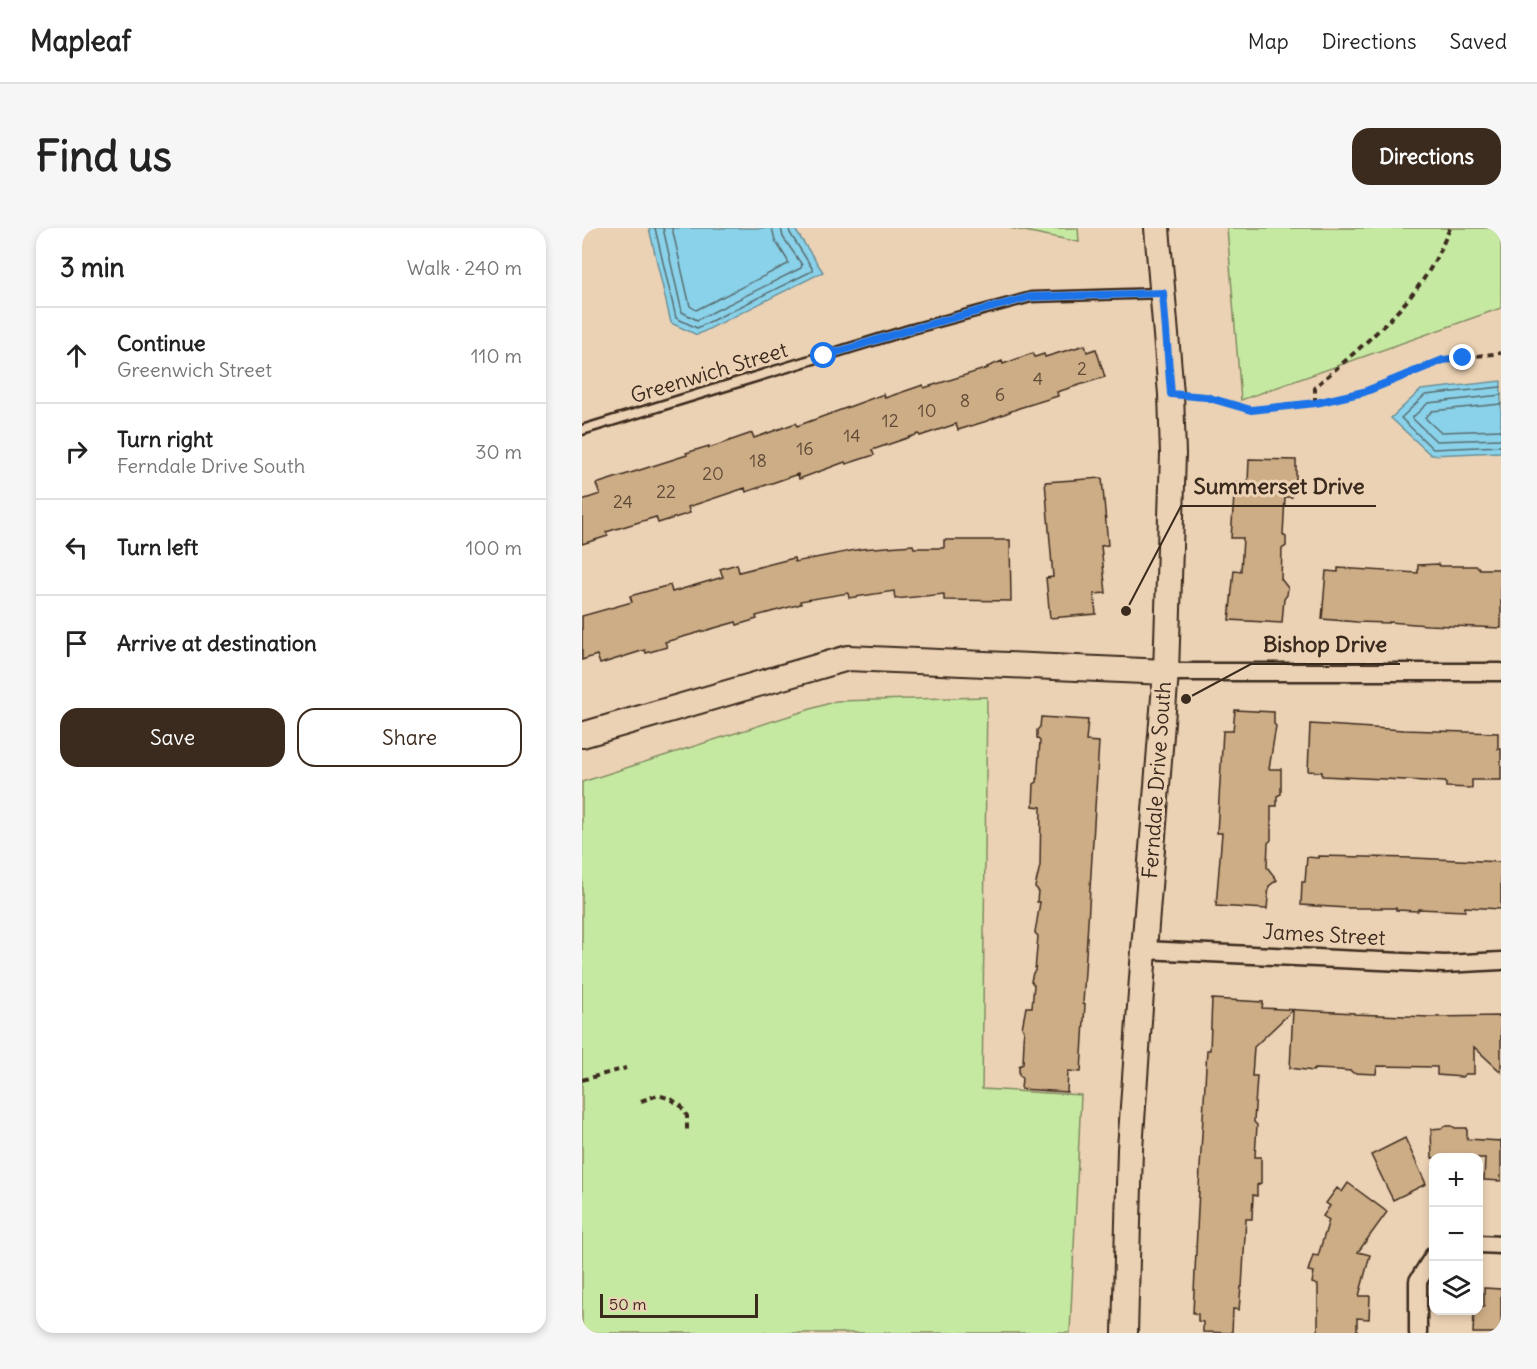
<!DOCTYPE html>
<meta charset="utf-8">
<style>
:root{--surface:#fff;--page:#f6f6f6;--text:#222;--muted:#767676;--line:#e0e0e0;--accent:#3b2a1e}
body{margin:0;font-family:Delius,sans-serif;background:var(--page);color:var(--text)}
.controls{position:absolute;right:18px;bottom:18px;display:grid;overflow:hidden;border-radius:12px;box-shadow:0 3px 9px #0003}
.controls button{width:54px;height:54px;display:grid;place-items:center;padding:0;border:0;border-bottom:2px solid var(--line);background:var(--surface);color:var(--text);font:30px sans-serif}
.scale{position:absolute;left:18px;bottom:15px;width:158px;box-sizing:border-box;padding-left:6px;border:3px solid #3b2a1e;border-top:0;font-size:16px;line-height:21px;white-space:nowrap;color:#3b2a1e;-webkit-text-stroke:4px #ecd2b4;paint-order:stroke}
.stop{position:absolute;width:18px;height:18px;margin:-14px;border:4px solid #1a73e8;border-radius:50%;background:#fff}
.stop.end{background:#1a73e8;border-color:#fff;box-shadow:0 2px 6px #0008}
.list{margin:0;padding:0;list-style:none}
h2{display:flex;justify-content:space-between;align-items:center;height:78px;margin:0;padding:0 24px;font-size:26px}
h2 small{font-size:20px;font-weight:400;color:var(--muted)}
.list li{display:grid;grid-template-columns:39px 1fr auto;gap:18px;align-items:center;box-sizing:border-box;height:96px;padding:0 24px;border-top:2px solid var(--line)}
.list b{display:block;font-size:22px;white-space:nowrap}
.list p{margin:0;font-size:20px;white-space:nowrap;color:var(--muted)}
.list em{font-size:20px;font-style:normal;color:var(--muted)}
.actions{display:flex;gap:12px;padding:18px 24px}
.actions a{flex:1;padding:14px 0;border:2px solid var(--accent);border-radius:18px;text-align:center;font-size:21px;color:var(--accent)}
.actions .main{background:var(--accent);color:#fff}
.icon{flex:none;width:33px;height:33px;fill:none;stroke:currentColor;stroke-width:2;stroke-linecap:round;stroke-linejoin:round}
.map{position:relative;flex:none;width:919px;height:1105px;overflow:hidden;border-radius:18px}
header{display:flex;align-items:center;gap:36px;box-sizing:border-box;height:84px;padding:0 30px;background:var(--surface);border-bottom:2px solid var(--line)}
header strong{font-size:28px}
nav{display:flex;gap:33px;margin-inline-start:auto;font-size:21px}
.intro{display:flex;align-items:center;justify-content:space-between;box-sizing:border-box;height:144px;padding:0 36px}
h1{margin:0;font-size:42px}
.button{padding:15px 27px;border-radius:18px;background:var(--accent);color:#fff;font-size:21px;font-weight:700}
main{display:flex;gap:36px;padding:0 36px}
aside{flex:1;background:var(--surface);border-radius:18px;box-shadow:0 3px 9px #0003}
.map>svg:first-child{display:block}
.green{fill:#c6e9a2;stroke:#808a60;stroke-width:1.5}
.water{fill:#89d2ea;stroke:#6a8f98;stroke-width:1.5}
.lines{fill:none;stroke-linecap:round;stroke-linejoin:round}
.shore{stroke:#5a6d70;stroke-width:1.5}
.building{fill:#cdad86;stroke:#3b2a1e;stroke-width:1.5}
.lane-casing{stroke:#3b2a1e;stroke-width:13}
.street-casing{stroke:#3b2a1e;stroke-width:21}
.secondary-casing{stroke:#3b2a1e;stroke-width:28}
.path{stroke:#3b2a1e;stroke-width:4;stroke-dasharray:6 4.5;stroke-linecap:butt}
.lane{stroke:#ecd2b4;stroke-width:8}
.street{stroke:#ecd2b4;stroke-width:16}
.secondary{stroke:#ecd2b4;stroke-width:24}
.route{stroke:#1a73e8;stroke-width:8}
.labels{text-anchor:middle;stroke-width:6;stroke-linejoin:round;paint-order:stroke}
.number-label{font-size:18px;fill:#604b38}
.street-label{font-size:21px;fill:#3b2a1e;stroke:#ecd2b4}
.leader{fill:none;stroke:#3b2a1e;stroke-width:2}
.callout-dot{fill:#3b2a1e;stroke:#ecd2b4;stroke-width:2}
.callout-label{font-size:22px;text-anchor:middle;font-weight:bold;fill:#3b2a1e;stroke:#ecd2b4;stroke-width:6;stroke-linejoin:round;paint-order:stroke}
</style>
<header>
<strong>Mapleaf</strong>
<nav><a>Map</a><a>Directions</a><a>Saved</a></nav>
</header>
<div class="intro"><h1>Find us</h1><a class="button">Directions</a></div>
<main>
<aside>
<h2>3 min<small>Walk · 240 m</small></h2>
<ul class="list">
<li><svg class="icon" aria-label="ahead" viewBox="0 0 24 24"><path d="M12 20V5M6 11l6-6 6 6"/></svg><div><b>Continue</b><p>Greenwich Street</p></div><em>110 m</em></li>
<li><svg class="icon" aria-label="right" viewBox="0 0 24 24"><path d="M7 20v-9h11M14 6l5 5-5 5"/></svg><div><b>Turn right</b><p>Ferndale Drive South</p></div><em>30 m</em></li>
<li><svg class="icon" aria-label="left" viewBox="0 0 24 24"><path d="M17 20v-9H6M10 6l-5 5 5 5"/></svg><div><b>Turn left</b></div><em>100 m</em></li>
<li><svg class="icon" aria-label="arrive" viewBox="0 0 24 24"><path d="M6 21V4h12l-3 4 3 4H6"/></svg><div><b>Arrive at destination</b></div></li>
</ul>
<div class="actions"><a class="main">Save</a><a>Share</a></div>
</aside>
<div class="map">
<svg width="919" height="1105" viewBox="0 0 919 1105">
<rect width="100%" height="100%" fill="#ecd2b4"/>
<filter id="ink" filterUnits="userSpaceOnUse"><feTurbulence type="fractalNoise" baseFrequency=".0167" numOctaves="2"/><feDisplacementMap in="SourceGraphic" scale="12" xChannelSelector="R" yChannelSelector="G"/><feConvolveMatrix kernelMatrix="1 2 1 2 8 2 1 2 1" color-interpolation-filters="sRGB"/></filter>
<g filter="url(#ink)">
<path class="green" d="M 428,0 L 496,0 L 497,14 Z
M 645,0 L 919,0 L 919,80 L 659,172 Z
M 405,469 L 400,861 L 499,867 L 488,1105 L 0,1105 L 0,554 L 254,473 Z"/>
<path class="water" d="M 67,0 L 212,0 L 241,44 L 115,107 L 89,95 Z
M 919,153 L 919,224 L 849,227 L 809,190 L 839,162 Z"/>
<g class="lines">
<path class="shore" d="M 73,0 L 94,90 L 115,100 L 230,43 L 230,40 L 208,5 L 207,0
M 81,0 L 100,84 L 115,92 L 219,40 L 220,37 L 201,9 L 199,0
M 90,0 L 108,78 L 114,82 L 206,36 L 206,33 L 193,12 L 190,0
M 919,159 L 843,167 L 819,190 L 851,221 L 919,218
M 919,167 L 846,175 L 830,190 L 854,213 L 919,211
M 919,176 L 850,183 L 843,190 L 858,204 L 919,202"/>
</g>
<path class="building" d="M 503,117 L 505,124 L 514,121 L 523,149 L 475,164 L 476,168 L 437,180 L 405,193 L 376,202 L 374,196 L 338,208 L 337,206 L 290,222 L 292,227 L 264,236 L 263,234 L 217,251 L 216,246 L 164,264 L 163,260 L 106,279 L 108,285 L 76,295 L 74,289 L 24,304 L 26,308 L 0,316 L 0,272 L 18,266 L 14,256 L 105,227 L 104,225 L 127,218 L 127,220 L 170,205 L 172,210 L 214,195 L 215,198 L 302,166 L 303,170 L 341,157 L 342,160 L 406,140 L 405,139 L 420,133 L 421,136 L 451,125 L 453,129 L 462,126 L 463,129 Z
M 667,231 L 714,232 L 714,255 L 711,258 L 710,269 L 703,269 L 701,307 L 704,309 L 704,318 L 700,321 L 699,351 L 706,360 L 705,367 L 702,371 L 700,395 L 647,392 L 652,342 L 659,343 L 661,310 L 649,310 L 653,254 L 666,255 Z
M 520,250 L 526,317 L 519,318 L 524,365 L 512,366 L 514,386 L 468,390 L 464,350 L 471,349 L 463,254 Z
M 362,312 L 428,312 L 429,373 L 362,372 L 362,366 L 313,371 L 312,363 L 267,370 L 266,365 L 218,373 L 219,376 L 174,388 L 175,391 L 155,397 L 154,394 L 83,414 L 85,419 L 64,425 L 63,422 L 18,436 L 15,427 L 0,432 L 0,388 L 50,374 L 48,368 L 88,357 L 90,364 L 141,349 L 138,341 L 155,336 L 157,344 L 212,330 L 213,334 L 279,321 L 331,317 L 332,320 L 362,320 Z
M 856,336 L 858,338 L 895,338 L 898,341 L 919,341 L 919,400 L 846,397 L 807,394 L 807,395 L 775,394 L 740,391 L 744,343 L 756,344 L 756,340 L 836,345 L 836,337 Z
M 653,482 L 692,484 L 692,496 L 694,498 L 687,541 L 699,541 L 699,566 L 695,568 L 695,578 L 689,578 L 689,612 L 686,615 L 685,639 L 695,652 L 687,658 L 685,681 L 634,678 L 640,605 L 635,605 L 641,503 L 651,503 Z
M 459,489 L 506,492 L 504,513 L 517,514 L 501,776 L 503,776 L 499,844 L 486,843 L 485,864 L 439,861 L 440,850 L 437,847 L 437,838 L 441,836 L 442,812 L 441,812 L 442,802 L 440,800 L 444,779 L 450,779 L 452,757 L 449,753 L 451,745 L 453,743 L 456,708 L 453,705 L 458,674 L 455,674 L 456,662 L 453,659 L 458,638 L 459,579 L 451,578 L 452,556 L 455,554 L 458,513 L 455,510 L 455,502 L 458,499 Z
M 728,496 L 822,502 L 916,505 L 916,521 L 919,521 L 919,552 L 890,552 L 890,560 L 864,559 L 864,554 L 740,548 L 740,544 L 726,543 Z
M 736,628 L 832,630 L 919,634 L 919,681 L 883,679 L 883,683 L 836,681 L 836,683 L 814,682 L 814,680 L 765,680 L 719,677 L 720,654 L 723,654 L 725,629 L 736,630 Z
M 630,771 L 681,774 L 680,780 L 772,785 L 772,786 L 848,789 L 919,788 L 919,844 L 892,819 L 892,846 L 883,846 L 880,849 L 855,847 L 855,839 L 795,838 L 794,846 L 771,845 L 769,843 L 756,842 L 733,841 L 731,843 L 708,840 L 711,782 L 672,819 L 670,848 L 675,848 L 672,894 L 675,897 L 673,929 L 679,929 L 679,955 L 675,957 L 675,968 L 671,967 L 670,991 L 664,991 L 660,1059 L 659,1059 L 657,1082 L 651,1081 L 650,1105 L 621,1104 L 621,1094 L 616,1093 L 616,1086 L 611,1085 L 618,940 L 625,822 L 628,822 Z
M 862,898 L 870,898 L 873,900 L 885,900 L 885,911 L 919,913 L 919,953 L 902,952 L 903,930 L 850,930 L 849,901 L 860,900 Z
M 823,910 L 844,956 L 811,972 L 789,927 Z
M 766,955 L 805,984 L 776,1024 L 788,1027 L 777,1068 L 788,1068 L 787,1091 L 775,1090 L 775,1105 L 736,1105 L 736,1057 L 730,1055 L 732,1044 L 726,1043 L 731,1027 L 736,1028 L 747,992 L 741,988 L 748,978 L 744,975 L 755,960 L 760,964 Z
M 902,1060 L 919,1061 L 919,1105 L 891,1105 L 892,1083 L 897,1083 L 897,1078 L 902,1079 Z"/>
<g class="lines">
<defs>
<path id="lane" d="M 0,202 L 330,101 L 449,69 L 580,65"/>
<path id="street" d="M 584,444 L 919,444
M 562,722 L 863,736 L 919,733
M 897,1016 L 919,1017
M 836,1105 L 836,1053 L 852,1027"/>
<path id="secondary" d="M 0,507 L 266,430 L 584,444
M 543,1105 L 548,921 L 562,722 L 584,444 L 591,226 L 589,166 L 575,0"/>
</defs>
<use href="#lane" class="lane-casing"/>
<use href="#street" class="street-casing"/>
<use href="#secondary" class="secondary-casing"/>
<path class="path" d="M 611,168 L 625,169 L 669,182 L 733,175 L 782,163 L 861,132 L 919,125
M 733,175 L 733,159 C 774,123 826,82 852,34 C 858,23 863,11 868,0
M 0,852 L 44,840
M 59,873 L 76,867 L 89,871 L 99,878 L 105,888 L 105,903"/>
<use href="#lane" class="lane"/>
<use href="#street" class="street"/>
<use href="#secondary" class="secondary"/>
</g>
</g>
<g class="lines" filter="url(#ink)">
<path class="route" d="M 242,128 L 330,101 L 448,69 L 581,65 L 589,166 L 624,169 L 669,182 L 734,175 L 782,164 L 861,132 L 881,130"/>
</g>
<g class="labels">
<g class="number-label">
<text x="500" y="147">2</text>
<text x="456" y="157">4</text>
<text x="418" y="173">6</text>
<text x="383" y="179">8</text>
<text x="345" y="189">10</text>
<text x="308" y="199">12</text>
<text x="270" y="214">14</text>
<text x="223" y="227">16</text>
<text x="176" y="239">18</text>
<text x="131" y="252">20</text>
<text x="84" y="270">22</text>
<text x="41" y="280">24</text>
</g>
<g class="street-label">
<text transform="translate(127 145) rotate(-17)" y="7">Greenwich Street</text>
<text transform="translate(575 552) rotate(-86)" y="7">Ferndale Drive South</text>
<text transform="translate(742 707) rotate(3)" y="7">James Street</text>
</g>
</g>
<path class="leader" d="M544 383L599 278H794M604 471L669 436H818"/>
<g class="callout-dot">
<circle cx="544" cy="383" r="6"/>
<circle cx="604" cy="471" r="6"/>
</g>
<g class="callout-label">
<text x="697" y="266">Summerset Drive</text>
<text x="743" y="424">Bishop Drive</text>
</g>
</svg>
<div class="controls">
<button>+</button>
<button>−</button>
<button><svg class="icon" aria-label="layers" viewBox="0 0 24 24"><path d="M12 4l9 5-9 5-9-5zM3 14l9 5 9-5"/></svg></button>
</div>
<div class="scale">50 m</div>
<div class="stop" style="left:242px;top:128px"></div>
<div class="stop end" style="left:881px;top:130px"></div>
</div>
</main>
